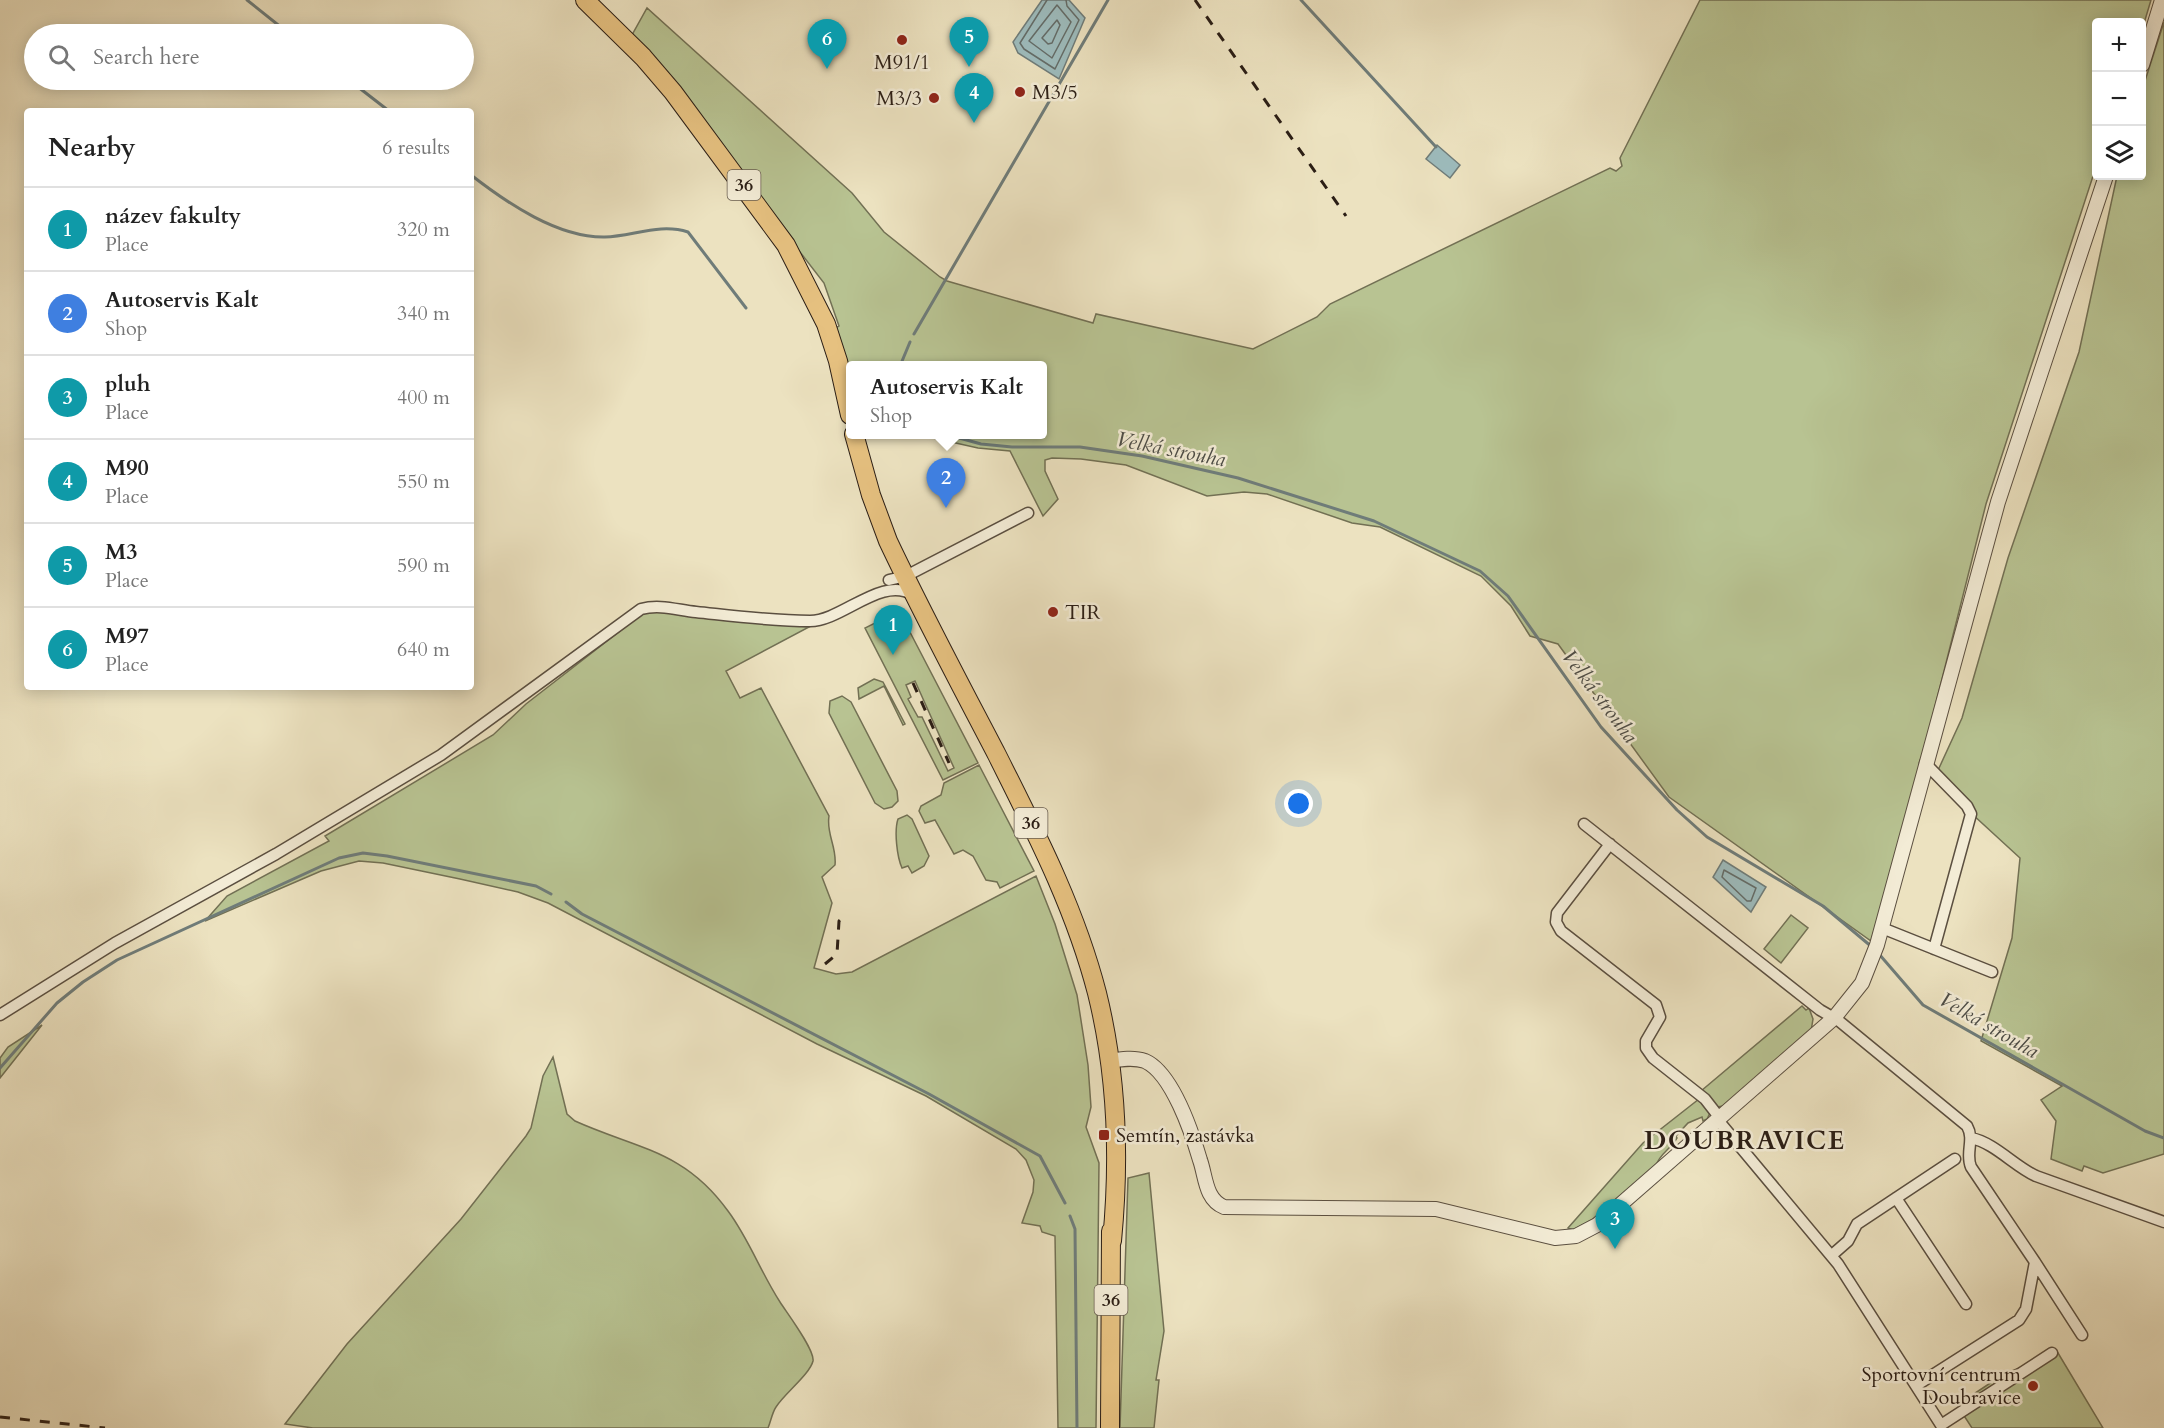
<!DOCTYPE html>
<meta charset="utf-8">
<style>
:root{--surface:#fff;--page:#f2f2f2;--text:#222;--muted:#767676;--line:#e0e0e0;--accent:#0f766e}
body{margin:0;font-family:Cardo,serif;background:var(--page);color:var(--text)}
.controls{position:absolute;right:18px;top:18px;display:grid;overflow:hidden;border-radius:6px;box-shadow:0 3px 15px #0003}
.controls button{width:54px;height:54px;display:grid;place-items:center;padding:0;border:0;border-bottom:2px solid var(--line);background:var(--surface);color:var(--text);font:30px sans-serif}
.you{position:absolute;left:1299px;top:804px;width:21px;height:21px;margin:-15px;border:4px solid #fff;border-radius:50%;background:#1a73e8;box-shadow:0 0 0 9px #1a73e833}
.badge{display:grid;place-items:center;width:39px;height:39px;border-radius:50%;background:var(--accent);color:#fff;font-size:20px;font-weight:700}
.pin{position:absolute;translate:-50% -50px;filter:drop-shadow(0 2px 3px #0008)}
.pin::after{content:'';position:absolute;top:32px;width:21px;height:18px;background:inherit;clip-path:polygon(0 0,100% 0,50% 100%)}
.popup{position:absolute;left:846px;top:361px;width:201px;height:78px;box-sizing:border-box;display:grid;place-content:center;border-radius:6px;background:var(--surface);filter:drop-shadow(0 2px 4px #0005);font-size:20px;white-space:nowrap;color:var(--muted)}
.popup b{font-size:22px;color:var(--text)}
.popup::after{content:'';position:absolute;left:50%;top:100%;margin-left:-12px;border:12px solid transparent;border-top-color:var(--surface)}
.list{margin:0;padding:0;list-style:none}
h2{display:flex;justify-content:space-between;align-items:center;height:78px;margin:0;padding:0 24px;font-size:26px}
h2 small{font-size:20px;font-weight:400;color:var(--muted)}
.list li{display:grid;grid-template-columns:39px 1fr auto;gap:18px;align-items:center;box-sizing:border-box;height:84px;padding:0 24px;border-top:2px solid var(--line)}
.list b{display:block;font-size:22px;white-space:nowrap}
.list p{margin:0;font-size:20px;white-space:nowrap;color:var(--muted)}
.list em{font-size:20px;font-style:normal;color:var(--muted)}
.icon{flex:none;width:33px;height:33px;fill:none;stroke:currentColor;stroke-width:2;stroke-linecap:round;stroke-linejoin:round}
.map{position:relative;flex:none;width:2164px;height:1428px;overflow:hidden}
.search{position:absolute;background:var(--surface);box-shadow:0 3px 15px #0003;left:24px;top:24px;width:450px;height:66px;display:flex;align-items:center;gap:15px;box-sizing:border-box;padding:0 21px;border-radius:33px;color:var(--muted);font-size:22px}
.panel{position:absolute;background:var(--surface);box-shadow:0 3px 15px #0003;left:24px;top:108px;width:450px;height:582px;border-radius:6px}
.map>svg:first-child{display:block}
.green{fill:#b8c392;stroke:#727054;stroke-width:1.5;fill-rule:evenodd}
.water{fill:#9dbbbc;stroke:#6f7c79;stroke-width:1.5}
.lines{fill:none;stroke-linecap:round;stroke-linejoin:round}
.shore{stroke:#646c68;stroke-width:1.5}
.stream{stroke:#6f7c79;stroke-width:3}
.minor-casing{stroke:#5b4f40;stroke-width:13}
.tertiary-casing{stroke:#5b4f40;stroke-width:16}
.primary-casing{stroke:#2b1e15;stroke-width:20}
.minor{stroke:#f3ecd6;stroke-width:10}
.tertiary{stroke:#f3ecd6;stroke-width:14}
.primary{stroke:#e6c180;stroke-width:18}
.rail{stroke:#2b1e15;stroke-width:3;stroke-dasharray:10 10;stroke-linecap:butt}
.poi-dot{fill:#8f2418;stroke:#f3ecd6;stroke-width:2}
.labels{text-anchor:middle;stroke-width:5;stroke-linejoin:round;paint-order:stroke}
.shield{fill:#f3ecd6;stroke:#675c4f;stroke-width:1.5}
.shield-label{font-size:18px;font-weight:bold;fill:#2b1e15}
.poi-label{font-size:20px;fill:#2b1e15;stroke:#f3ecd6;text-anchor:start}
.water-label{font-size:21px;font-style:italic;fill:#4d4d47;stroke:#f3ecd6}
.district-label{font-size:26px;font-weight:bold;letter-spacing:1.5px;fill:#2b1e15;stroke:#f3ecd6}
</style>
<div class="map">
<svg width="2164" height="1428" viewBox="0 0 2164 1428">
<rect width="100%" height="100%" fill="#ece2c0"/>
<filter id="stains"><feTurbulence type="fractalNoise" baseFrequency=".00333" numOctaves="4"/><feColorMatrix values="0 0 0 0 .2 0 0 0 0 .09 0 0 0 0 .02 0 0 0 .5 -.17"/></filter>
<radialGradient id="worn" r=".72"><stop offset=".6" stop-color="#630" stop-opacity="0"/><stop offset="1" stop-color="#630" stop-opacity=".3"/></radialGradient>
<path class="green" d="M 1700,0 L 2151,0 L 2142,30 L 2142,22 L 2096,22 L 2096,167 L 1986,504 L 1908,814 L 1871,941 L 1669,797 L 1558,644 L 1530,636 L 1511,606 L 1481,576 L 1380,527 L 1352,523 L 1267,494 L 1244,492 L 1207,496 L 1126,465 L 1081,459 L 1052,458 L 1045,460 L 1045,471 L 1058,499 L 1043,516 L 1010,451 L 978,448 L 920,435 L 1042,434 L 1042,366 L 850,366 L 850,384 L 834,329 L 839,326 L 824,283 L 632,35 L 647,8 L 852,193 L 884,232 L 940,277 L 947,281 L 1093,323 L 1096,314 L 1253,349 L 1317,317 L 1330,304 L 1610,168 L 1616,171 L 1622,166 L 1620,158 Z
M 2164,22 L 2164,1154 L 2103,1173 L 2084,1166 L 2082,1171 L 2051,1159 L 2056,1121 L 2041,1100 L 2062,1086 L 1981,1041 L 2012,938 L 2020,858 L 1934,779 L 1962,718 L 2008,558 L 2079,352 L 2117,176 L 2142,176 L 2142,90 Z
M 647,610 L 809,627 L 726,671 L 740,698 L 761,688 L 829,816 C 826,834 837,847 835,865 L 822,877 L 832,903 L 814,968 L 836,974 L 852,972 L 1036,876 L 1055,924 L 1077,995 L 1088,1065 L 1091,1107 L 1086,1127 L 1099,1163 L 1096,1428 L 1058,1428 L 1055,1236 L 1042,1232 L 1040,1226 L 1022,1223 L 1033,1192 L 1034,1180 L 1026,1160 L 1016,1149 L 926,1096 L 817,1044 L 548,903 L 518,892 L 460,879 L 383,863 L 359,861 L 321,871 L 205,921 L 227,896 L 329,841 L 325,836 L 493,735 L 526,704 Z
M 899,611 L 978,763 L 943,780 L 865,628 ZM 915,681 L 954,768 L 948,771 L 922,717 L 918,717 L 908,699 L 911,697 L 906,685 Z
M 874,679 L 883,682 L 905,724 L 903,725 L 884,686 L 859,699 L 858,688 Z
M 842,696 L 851,702 L 897,791 L 898,801 L 892,807 L 884,809 L 875,803 L 829,713 L 830,701 Z
M 979,765 L 1034,871 L 1000,888 L 997,882 L 986,880 L 973,856 L 963,850 L 954,854 L 935,820 L 925,823 L 919,811 L 921,806 L 941,795 L 944,783 Z
M 907,815 L 912,819 L 929,856 L 924,866 L 912,873 L 908,866 L 902,868 C 897,857 894,831 898,819 Z
M 1791,915 L 1808,928 L 1781,963 L 1764,949 Z
M 1802,1006 L 1806,1010 L 1809,1008 L 1813,1019 L 1811,1031 L 1723,1106 L 1717,1107 L 1701,1091 Z
M 42,1025 L 0,1078 L 0,1058 L 8,1047 Z
M 553,1057 L 567,1114 L 575,1121 C 637,1149 684,1150 728,1211 C 749,1239 761,1273 780,1302 C 787,1313 815,1350 813,1361 C 810,1374 784,1394 776,1407 C 772,1413 771,1421 768,1428 L 313,1428 L 285,1424 L 347,1344 L 461,1219 L 526,1136 L 531,1128 L 543,1076 Z
M 1699,1099 L 1710,1113 L 1707,1119 L 1703,1121 L 1702,1117 L 1688,1123 L 1676,1136 L 1677,1138 C 1672,1148 1658,1155 1656,1166 L 1597,1217 L 1573,1230 L 1568,1228 L 1643,1143 Z
M 1149,1173 L 1164,1331 L 1156,1380 L 1159,1380 L 1154,1428 L 1120,1428 L 1128,1178 Z
M 2058,1353 L 2103,1428 L 1972,1428 L 1957,1405 L 2004,1374 Z"/>
<path class="water" d="M 1042,0 L 1069,0 L 1085,18 L 1059,79 L 1018,53 L 1013,42 Z
M 1437,145 L 1460,165 L 1450,178 L 1426,159 Z
M 1723,860 L 1766,887 L 1751,912 L 1713,877 Z"/>
<g class="lines">
<path class="shore" d="M 1047,0 L 1020,43 L 1024,49 L 1055,69 L 1079,20 L 1067,6 L 1066,0
M 1057,5 L 1071,22 L 1052,58 L 1029,41 Z
M 1057,20 L 1060,25 L 1052,43 L 1048,44 L 1042,38 Z
M 1724,870 L 1756,888 L 1751,901 L 1747,901 L 1722,877 Z"/>
<path class="stream" d="M 247,0 L 287,32
M 1301,0 L 1436,147
M 349,80 L 389,111
M 471,175 C 507,203 558,238 605,237 C 633,236 660,223 688,232 L 746,308
M 914,334 L 1108,0
M 900,366 L 910,342
M 945,434 L 981,444 L 1012,447 L 1080,447 L 1142,456 L 1238,478 L 1374,521 L 1480,571 L 1508,596 L 1601,727 L 1677,810 L 1707,837 L 1823,906 L 1872,947
M 566,902 L 582,914 L 929,1094 L 1040,1156 L 1065,1203
M 1879,954 L 1923,1005 L 2145,1131 L 2164,1138
M 0,1068 L 57,1003 L 83,982 L 117,960 L 339,858 L 363,853 L 387,856 L 536,886 L 551,894
M 1070,1216 L 1075,1229 L 1077,1428"/>
<defs>
<path id="minor" d="M 889,580 L 906,576 L 1028,513
M 1925,763 L 1967,806 L 1971,814 L 1934,949
M 1584,824 L 1820,1010 L 1839,1021 L 1967,1126 C 1975,1140 1965,1153 1971,1167 L 2035,1262 L 2026,1309 L 2019,1320 L 1917,1385
M 1610,844 L 1557,913 L 1556,922 L 1561,931 L 1656,1005 L 1660,1017 L 1646,1041 L 1646,1048 L 1653,1058 L 1705,1099 L 1719,1117
M 1882,928 L 1992,972
M 0,1015 L 115,943 L 276,854 L 441,755 L 641,609 C 660,604 677,610 696,612 C 734,616 772,621 810,621 C 842,621 882,575 913,595
M 1717,1119 L 1838,1264 L 1941,1425 L 2052,1353
M 1971,1138 C 1995,1143 2014,1166 2036,1176 L 2164,1222
M 1896,1198 L 1966,1304
M 1832,1255 L 1848,1241 L 1857,1224 L 1955,1159
M 2035,1262 L 2082,1335"/>
<path id="tertiary" d="M 2142,65 L 2162,0
M 1109,1061 C 1121,1059 1134,1057 1145,1061 C 1172,1073 1192,1133 1200,1160 C 1206,1177 1205,1199 1224,1207 L 1436,1209 L 1555,1238 L 1576,1236 L 1597,1225 L 1834,1018 L 1862,983 L 1877,945 L 1998,502 L 2106,176"/>
<path id="primary" d="M 585,0 L 643,57 L 673,92 L 786,245 L 826,324 L 838,361 L 850,415
M 854,434 L 871,495 L 888,541 C 922,613 960,684 997,755 C 1036,833 1075,908 1097,993 C 1117,1074 1120,1158 1112,1241
M 1110,1428 L 1111,1231"/>
</defs>
<use href="#minor" class="minor-casing"/>
<use href="#tertiary" class="tertiary-casing"/>
<use href="#primary" class="primary-casing"/>
<use href="#minor" class="minor"/>
<use href="#tertiary" class="tertiary"/>
<use href="#primary" class="primary"/>
<path class="rail" d="M 1195,0 L 1346,216
M 913,683 L 949,763
M 825,964 L 837,954 L 839,921 L 847,913
M 0,1417 L 105,1428"/>
</g>
<g class="poi-dot">
<circle cx="902" cy="40" r="6"/>
<circle cx="1020" cy="92" r="6"/>
<circle cx="934" cy="98" r="6"/>
<circle cx="1053" cy="612" r="6"/>
<rect x="1098" y="1129" width="12" height="12" rx="3"/>
<circle cx="2033" cy="1386" r="6"/>
</g>
<g class="labels">
<g class="shield">
<rect x="727.5" y="170" width="33" height="30" rx="4.5"/>
<rect x="1014.5" y="808" width="33" height="30" rx="4.5"/>
<rect x="1094.5" y="1285" width="33" height="30" rx="4.5"/>
</g>
<g class="shield-label">
<text x="744" y="191">36</text>
<text x="1031" y="829">36</text>
<text x="1111" y="1306">36</text>
</g>
<g class="poi-label">
<text x="902" y="69" text-anchor="middle">M91/1</text>
<text x="1032" y="99">M3/5</text>
<text x="922" y="105" text-anchor="end">M3/3</text>
<text x="1065" y="619">TIR</text>
<text x="1116" y="1142">Semtín, zastávka</text>
<text x="2021" y="1381" text-anchor="end">Sportovní centrum<tspan x="2021" dy="23">Doubravice</tspan></text>
</g>
<g class="water-label">
<text transform="translate(1171 449) rotate(11)" y="7">Velká strouha</text>
<text transform="translate(1600 696) rotate(53)" y="7">Velká strouha</text>
<text transform="translate(1989 1025) rotate(30)" y="7">Velká strouha</text>
</g>
<g class="district-label">
<text x="1745" y="1149">DOUBRAVICE</text>
</g>
</g>
<rect width="100%" height="100%" filter="url(#stains)"/>
<rect width="100%" height="100%" fill="url(#worn)"/>
</svg>
<div class="controls">
<button>+</button>
<button>−</button>
<button><svg class="icon" aria-label="layers" viewBox="0 0 24 24"><path d="M12 4l9 5-9 5-9-5zM3 14l9 5 9-5"/></svg></button>
</div>
<div class="you"></div>
<div class="pin badge" style="left:893px;top:655px;background:#0f9aa8">1</div>
<div class="pin badge" style="left:946px;top:508px;background:#3f7fe0">2</div>
<div class="popup"><b>Autoservis Kalt</b>Shop</div>
<div class="pin badge" style="left:1615px;top:1249px;background:#0f9aa8">3</div>
<div class="pin badge" style="left:974px;top:123px;background:#0f9aa8">4</div>
<div class="pin badge" style="left:969px;top:67px;background:#0f9aa8">5</div>
<div class="pin badge" style="left:827px;top:69px;background:#0f9aa8">6</div>
<div class="search"><svg class="icon" aria-label="search" viewBox="0 0 24 24"><circle cx="10" cy="10" r="6"/><path d="M15 15l6 6"/></svg>Search here</div>
<section class="panel">
<h2>Nearby<small>6 results</small></h2>
<ul class="list">
<li><span class="badge" style="background:#0f9aa8">1</span><div><b>název fakulty</b><p>Place</p></div><em>320 m</em></li>
<li><span class="badge" style="background:#3f7fe0">2</span><div><b>Autoservis Kalt</b><p>Shop</p></div><em>340 m</em></li>
<li><span class="badge" style="background:#0f9aa8">3</span><div><b>pluh</b><p>Place</p></div><em>400 m</em></li>
<li><span class="badge" style="background:#0f9aa8">4</span><div><b>M90</b><p>Place</p></div><em>550 m</em></li>
<li><span class="badge" style="background:#0f9aa8">5</span><div><b>M3</b><p>Place</p></div><em>590 m</em></li>
<li><span class="badge" style="background:#0f9aa8">6</span><div><b>M97</b><p>Place</p></div><em>640 m</em></li>
</ul>
</section>
</div>
